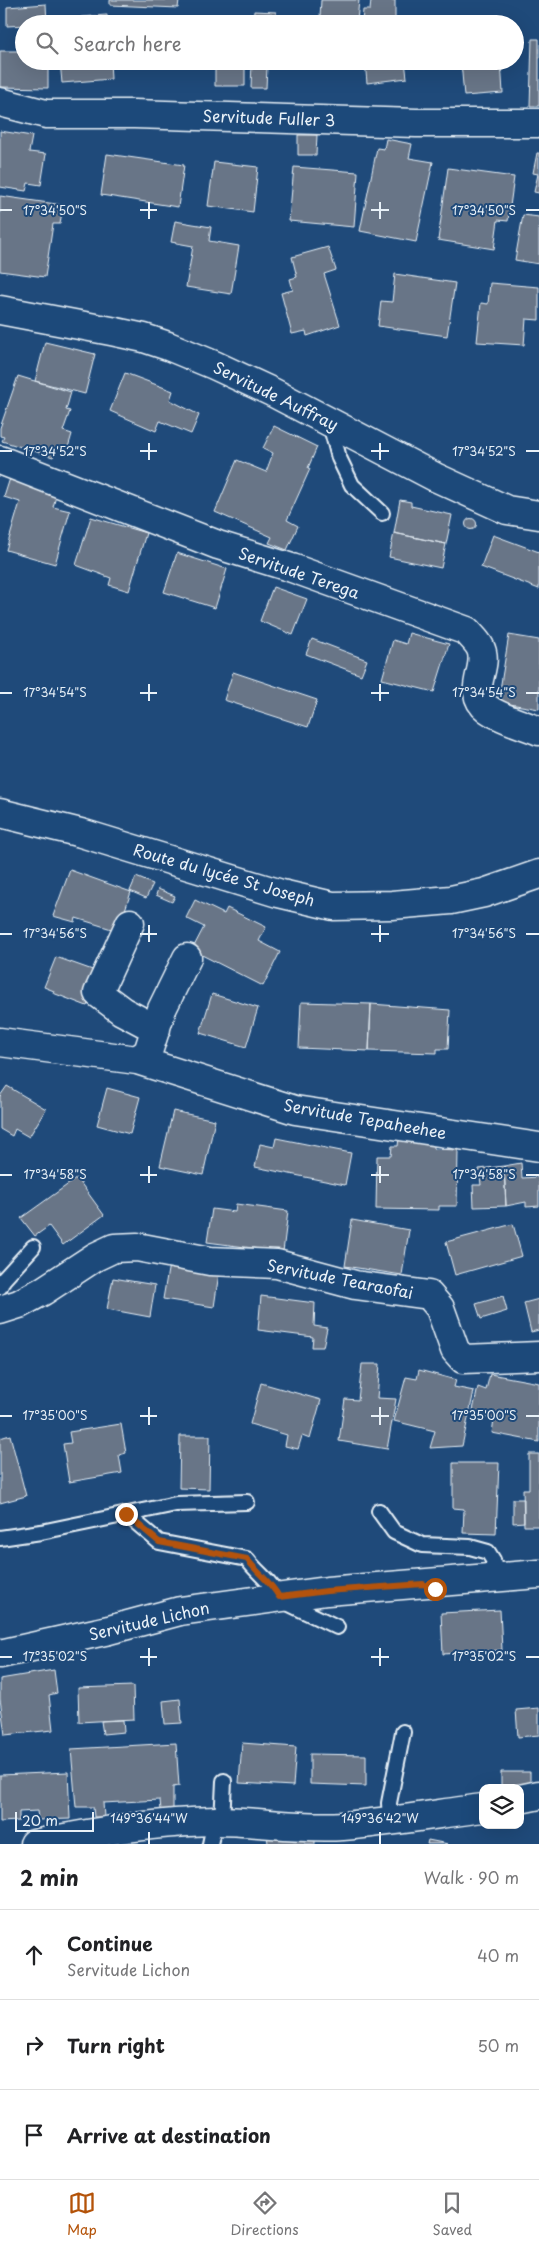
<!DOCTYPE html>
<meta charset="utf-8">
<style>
:root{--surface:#fff;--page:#f6f6f6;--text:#202124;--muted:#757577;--line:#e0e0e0;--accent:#b45309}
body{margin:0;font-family:"Playpen Sans",sans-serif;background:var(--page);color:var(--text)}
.controls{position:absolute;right:15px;bottom:15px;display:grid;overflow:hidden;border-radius:10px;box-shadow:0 5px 20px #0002}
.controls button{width:45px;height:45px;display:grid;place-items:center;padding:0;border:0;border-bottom:1px solid var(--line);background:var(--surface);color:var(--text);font:25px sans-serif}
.scale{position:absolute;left:15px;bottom:12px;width:79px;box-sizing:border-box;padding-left:5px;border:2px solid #e8f1f8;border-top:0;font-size:14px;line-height:18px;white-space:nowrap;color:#e8f1f8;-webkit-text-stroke:4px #1f4a7a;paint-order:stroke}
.stop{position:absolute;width:15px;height:15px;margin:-11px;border:4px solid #b45309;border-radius:50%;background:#fff}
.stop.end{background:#b45309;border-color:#fff;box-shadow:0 1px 5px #0008}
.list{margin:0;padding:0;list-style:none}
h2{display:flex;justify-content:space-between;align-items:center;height:65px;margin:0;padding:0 20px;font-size:21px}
h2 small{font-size:16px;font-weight:400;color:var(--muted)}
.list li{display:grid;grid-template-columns:32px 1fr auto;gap:15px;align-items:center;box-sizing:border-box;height:90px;padding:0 20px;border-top:1px solid var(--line)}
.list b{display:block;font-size:19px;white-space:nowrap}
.list p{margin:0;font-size:16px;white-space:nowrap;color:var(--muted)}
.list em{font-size:16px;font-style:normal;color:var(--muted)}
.icon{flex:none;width:28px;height:28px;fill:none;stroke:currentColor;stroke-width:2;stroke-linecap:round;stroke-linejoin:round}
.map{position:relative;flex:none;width:539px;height:1844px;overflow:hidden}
.search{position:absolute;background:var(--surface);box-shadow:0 5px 20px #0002;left:15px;right:15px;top:15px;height:55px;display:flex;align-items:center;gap:12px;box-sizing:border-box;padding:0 18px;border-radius:28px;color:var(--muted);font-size:19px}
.sheet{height:335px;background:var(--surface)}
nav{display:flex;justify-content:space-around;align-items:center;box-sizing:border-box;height:70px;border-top:1px solid var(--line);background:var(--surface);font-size:14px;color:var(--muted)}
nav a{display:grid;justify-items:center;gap:2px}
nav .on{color:var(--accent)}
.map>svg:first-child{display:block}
.building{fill:#687587;stroke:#e8f1f8}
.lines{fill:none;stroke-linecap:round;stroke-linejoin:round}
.lane-casing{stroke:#e8f1f8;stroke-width:18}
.street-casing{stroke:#e8f1f8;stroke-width:31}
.secondary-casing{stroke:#e8f1f8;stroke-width:31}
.lane{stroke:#1f4a7a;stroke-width:14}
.street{stroke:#1f4a7a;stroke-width:28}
.secondary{stroke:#1f4a7a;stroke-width:28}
.route{stroke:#b45309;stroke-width:6}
.ticks{fill:none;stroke:#e8f1f8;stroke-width:2}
.labels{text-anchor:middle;stroke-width:4;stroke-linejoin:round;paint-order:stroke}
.street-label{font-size:16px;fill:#e8f1f8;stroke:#1f4a7a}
.ticks-label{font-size:12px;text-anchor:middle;fill:#e8f1f8;stroke:#1f4a7a;stroke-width:4;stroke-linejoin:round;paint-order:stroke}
</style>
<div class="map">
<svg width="539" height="1844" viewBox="0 0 539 1844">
<rect width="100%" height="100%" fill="#1f4a7a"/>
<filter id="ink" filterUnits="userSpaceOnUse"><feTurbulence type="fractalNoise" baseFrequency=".02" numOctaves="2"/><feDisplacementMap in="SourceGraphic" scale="10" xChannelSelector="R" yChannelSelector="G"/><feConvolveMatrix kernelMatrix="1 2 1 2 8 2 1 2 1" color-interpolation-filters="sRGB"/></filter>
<g filter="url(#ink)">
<path class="building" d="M 110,0 L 179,0 L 178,8 L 110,5 Z
M 321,0 L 359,0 L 357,21 L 320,18 Z
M 371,0 L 395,0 L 395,24 L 362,24 L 363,10 L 370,10 Z
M 46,4 L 47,24 L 7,26 L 7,7 Z
M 254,11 L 276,12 L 275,24 L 253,24 Z
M 107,15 L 107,24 L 79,24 L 81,24 L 81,17 Z
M 532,39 L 539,39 L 539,106 L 530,106 Z
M 0,51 L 24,51 L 24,61 L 48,61 L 48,88 L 0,87 Z
M 60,61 L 110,61 L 111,79 L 62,83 Z
M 215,61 L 245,61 L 245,86 L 215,86 Z
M 252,61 L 274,61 L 274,67 L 267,67 L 266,88 L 251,88 Z
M 365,61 L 405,61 L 407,78 L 367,83 Z
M 501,61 L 503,93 L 464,96 L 461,62 Z
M 0,131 L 32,136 L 29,152 L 46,154 L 41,185 L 28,183 L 26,191 L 0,187 Z
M 298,135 L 317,135 L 316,155 L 298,155 Z
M 386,139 L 412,144 L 409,158 L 433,162 L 416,242 L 360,231 L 377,148 L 384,149 Z
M 537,153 L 539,153 L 539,193 L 534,192 L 538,174 L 533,173 Z
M 107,154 L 184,165 L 178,207 L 101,195 Z
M 214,162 L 258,167 L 253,212 L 208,206 Z
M 294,167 L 358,172 L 354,227 L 289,221 Z
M 448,168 L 514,177 L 508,221 L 498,220 L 494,249 L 438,240 Z
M 0,196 L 63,205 L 60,224 L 53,224 L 45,277 L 0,271 Z
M 523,215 L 539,217 L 539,264 L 515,260 Z
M 175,221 L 211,227 L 209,241 L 239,246 L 231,294 L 186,287 L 193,246 L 171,242 Z
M 328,247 L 336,270 L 324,274 L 340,325 L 307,336 L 306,331 L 292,334 L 281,293 L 293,290 L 290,279 L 297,277 L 292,257 Z
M 395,274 L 455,283 L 447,336 L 378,326 L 381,301 L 392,302 Z
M 490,283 L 539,287 L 539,320 L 526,319 L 524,345 L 477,342 L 481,303 L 488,304 Z
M 45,342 L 95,354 L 85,394 L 35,381 Z
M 125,373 L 173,391 L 170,400 L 199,415 L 191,434 L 160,421 L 156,431 L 110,411 Z
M 18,376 L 71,392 L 66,410 L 70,411 L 63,431 L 72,434 L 67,451 L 57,447 L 53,457 L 2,441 L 4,437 L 0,436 L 0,428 Z
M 274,426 L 317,447 L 308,468 L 310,469 L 287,520 L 298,526 L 287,550 L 269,543 L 272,537 L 215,512 L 237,460 L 266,472 L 273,453 L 263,448 Z
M 11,475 L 58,489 L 53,507 L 70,511 L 55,564 L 6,550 L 20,502 L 4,497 Z
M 400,500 L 411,502 L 411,506 L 452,515 L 446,544 L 394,533 Z
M 91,517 L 146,533 L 129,591 L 109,585 L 111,578 L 76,565 Z
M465.5 524a5.5 5.5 0 1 1 11 0a5.5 5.5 0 1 1-11 0Z
M 394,533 L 446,544 L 441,568 L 389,557 Z
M 493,535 L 539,552 L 539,589 L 481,567 Z
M 177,553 L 227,569 L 215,608 L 164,592 Z
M 273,587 L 307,599 L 293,635 L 260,621 Z
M 409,633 L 449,644 L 434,692 L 382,679 L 393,640 L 406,644 Z
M 509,635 L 539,640 L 539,709 L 498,702 Z
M 312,639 L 367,660 L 361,675 L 306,654 Z
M 233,672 L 317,700 L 308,727 L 224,700 Z
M 70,870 L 131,892 L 118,931 L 76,918 L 75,922 L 53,916 Z
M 136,877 L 153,884 L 146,898 L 130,891 Z
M 158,889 L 175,896 L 172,902 L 156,895 Z
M 195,900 L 224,914 L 227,908 L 266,927 L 259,941 L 280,952 L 263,986 L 192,950 L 204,927 L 186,918 Z
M 56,957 L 101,973 L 87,1006 L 53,993 L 54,991 L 44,987 Z
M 212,994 L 258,1008 L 246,1047 L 200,1033 Z
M 301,1002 L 371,1004 L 369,1051 L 299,1048 Z
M 371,1004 L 450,1010 L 448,1049 L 437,1049 L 437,1053 L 369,1051 Z
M 7,1086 L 46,1109 L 29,1137 L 15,1129 L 12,1136 L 0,1129 L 0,1096 Z
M 107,1088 L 140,1097 L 130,1134 L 97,1125 Z
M 173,1111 L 215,1120 L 203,1175 L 160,1166 Z
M 276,1138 L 351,1153 L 345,1185 L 255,1167 L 260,1144 L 274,1147 Z
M 399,1138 L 434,1139 L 434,1149 L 458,1150 L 457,1206 L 439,1206 L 439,1210 L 376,1209 L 377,1156 L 391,1156 L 392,1146 L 398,1146 Z
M 521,1163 L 522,1178 L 539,1177 L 539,1206 L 526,1207 L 526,1202 L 506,1206 L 504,1166 Z
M 504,1166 L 506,1206 L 474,1207 L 473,1185 L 481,1185 L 479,1169 Z
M 77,1178 L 104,1215 L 63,1245 L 49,1226 L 35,1236 L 21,1218 Z
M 236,1204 L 288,1211 L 283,1252 L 207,1242 L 212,1209 L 235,1212 Z
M 352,1220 L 409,1230 L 402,1275 L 345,1266 Z
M 513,1224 L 522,1256 L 455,1275 L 446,1242 Z
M 170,1258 L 220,1266 L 214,1307 L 163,1299 Z
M 113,1278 L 155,1285 L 150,1317 L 107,1309 Z
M 261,1296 L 315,1303 L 314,1326 L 327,1328 L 323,1347 L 312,1347 L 313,1337 L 258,1330 Z
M 503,1296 L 507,1311 L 481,1319 L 476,1304 Z
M 539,1299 L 539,1330 L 531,1332 L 524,1303 Z
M 362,1364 L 380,1364 L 377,1398 L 396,1399 L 387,1449 L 339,1441 L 345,1399 L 358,1400 Z
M 419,1370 L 456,1380 L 454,1387 L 474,1391 L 462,1446 L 430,1448 L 435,1431 L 394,1421 L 406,1377 L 417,1379 Z
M 490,1374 L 539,1383 L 539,1442 L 492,1433 L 494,1419 L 472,1415 L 478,1387 L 486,1390 Z
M 261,1383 L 321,1400 L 310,1439 L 302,1436 L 298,1449 L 285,1446 L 287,1435 L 250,1424 Z
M 121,1424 L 126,1453 L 119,1455 L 122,1473 L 69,1482 L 63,1444 L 71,1443 L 69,1432 Z
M 10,1435 L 26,1496 L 0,1503 L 0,1438 Z
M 180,1436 L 210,1436 L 209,1489 L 179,1488 Z
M 529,1454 L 539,1454 L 539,1526 L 524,1526 L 523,1489 L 529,1489 Z
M 453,1463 L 499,1463 L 496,1534 L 463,1533 L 464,1509 L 453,1508 Z
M 513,1499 L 524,1499 L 524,1522 L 513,1523 Z
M 500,1610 L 502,1650 L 443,1654 L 441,1613 Z
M 54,1670 L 57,1693 L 49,1695 L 53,1730 L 5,1735 L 0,1699 L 0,1679 Z
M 133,1686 L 134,1719 L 79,1722 L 78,1688 Z
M 180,1699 L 182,1723 L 165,1724 L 163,1701 Z
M 539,1708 L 539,1735 L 518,1737 L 516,1710 Z
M 123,1720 L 124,1732 L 103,1734 L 101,1721 Z
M 176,1743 L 179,1786 L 173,1787 L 173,1809 L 161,1810 L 160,1800 L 103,1803 L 104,1817 L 94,1817 L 93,1807 L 76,1807 L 71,1749 Z
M 242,1743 L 296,1747 L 293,1786 L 239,1783 Z
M 310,1754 L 366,1755 L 366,1786 L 310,1784 Z
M 68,1772 L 70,1819 L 38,1820 L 37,1811 L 19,1812 L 19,1821 L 0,1822 L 0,1775 Z
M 501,1772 L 530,1772 L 530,1791 L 520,1788 L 501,1788 Z
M 315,1831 L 315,1844 L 268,1844 L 267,1832 Z
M 428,1840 L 448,1844 L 427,1844 Z"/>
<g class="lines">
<defs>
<path id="lane" d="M 330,424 L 339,458 L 352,485 L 382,513
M 0,1287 L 3,1280 L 33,1247
M 379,1511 L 394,1532 L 422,1545 L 470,1547 L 488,1552 L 493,1560 L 496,1577
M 126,1514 L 159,1542 L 247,1559 C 257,1573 273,1583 279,1597
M 0,1538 L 41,1532 L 176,1504 L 247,1502
M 283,1601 L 337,1627
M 390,1820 L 389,1803 L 403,1732
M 222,1822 L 224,1781
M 210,1844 L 215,1821"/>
<path id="street" d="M 0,102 L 46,114 L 134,114 L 416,123 L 539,123
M 0,460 L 218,545 L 292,568 L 467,631 C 471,636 477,641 480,647 C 491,667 464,691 488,709 C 500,718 525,725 539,731
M 0,813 L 81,833 L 278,893 L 333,906 L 392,905 L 451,900 L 484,893 L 539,874
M 130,923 L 98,993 L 122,1011 L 156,1029
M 0,1042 L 137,1060 L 148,1052 L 162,1009 L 187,958
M 137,1060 L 295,1110 L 539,1147
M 0,1310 L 19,1304 L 43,1291 L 95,1257 L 114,1248 L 137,1247 L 210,1261 L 277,1264 L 355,1285 L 429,1295 L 440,1308 L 455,1350 L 463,1359 L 539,1356
M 0,1654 L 109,1630 L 180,1611 L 327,1591 L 539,1574
M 520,1799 L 539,1795
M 34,1844 C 92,1832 155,1822 215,1821 C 258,1821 299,1829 343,1826 C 390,1822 437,1814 483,1808"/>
<path id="secondary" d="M 0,310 L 111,331 L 144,338 L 168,346 L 214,365 L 272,392 L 435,477 L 507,510 L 539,515"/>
</defs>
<use href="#lane" class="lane-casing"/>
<use href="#street" class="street-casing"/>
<use href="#secondary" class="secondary-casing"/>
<use href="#lane" class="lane"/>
<use href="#street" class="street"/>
<use href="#secondary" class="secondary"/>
</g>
</g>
<g class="lines" filter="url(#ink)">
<path class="route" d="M 126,1514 L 159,1542 L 247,1559 C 257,1573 272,1583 279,1597 L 327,1591 L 423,1584 L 435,1589"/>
</g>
<path class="ticks" d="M 149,202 L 149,219M 380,202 L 380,219M 0,210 L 12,210M 140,210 L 157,210M 371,210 L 389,210M 526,210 L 539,210M 149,443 L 149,460M 380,443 L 380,460M 0,451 L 12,451M 140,451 L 157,451M 371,451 L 389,451M 526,451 L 539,451M 149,684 L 149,701M 380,684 L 380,701M 0,693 L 12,693M 140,693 L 157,693M 371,693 L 389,693M 526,693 L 539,693M 149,925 L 149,942M 380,925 L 380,942M 0,934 L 12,934M 140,934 L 157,934M 371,934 L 389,934M 526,934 L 539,934M 149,1166 L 149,1183M 380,1166 L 380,1183M 0,1175 L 12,1175M 140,1175 L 157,1175M 371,1175 L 389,1175M 526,1175 L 539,1175M 149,1407 L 149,1425M 380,1407 L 380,1425M 0,1416 L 12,1416M 140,1416 L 157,1416M 371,1416 L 389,1416M 526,1416 L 539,1416M 149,1648 L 149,1666M 380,1648 L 380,1666M 0,1657 L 12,1657M 140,1657 L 157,1657M 371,1657 L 389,1657M 526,1657 L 539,1657M 149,1832 L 149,1844M 380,1832 L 380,1844"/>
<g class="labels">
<g class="street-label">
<text transform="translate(269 118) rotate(2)" y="6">Servitude Fuller 3</text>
<text transform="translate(276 396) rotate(26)" y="6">Servitude Auffray</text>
<text transform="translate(299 573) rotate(19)" y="6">Servitude Terega</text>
<text transform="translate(224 875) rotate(16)" y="6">Route du lycée St Joseph</text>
<text transform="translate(365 1119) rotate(10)" y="6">Servitude Tepaheehee</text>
<text transform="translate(340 1279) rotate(11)" y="6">Servitude Tearaofai</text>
<text transform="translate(149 1621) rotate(-13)" y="6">Servitude Lichon</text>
</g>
</g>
<g class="ticks-label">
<text x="55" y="215">17°34'50"S</text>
<text x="484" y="215">17°34'50"S</text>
<text x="55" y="456">17°34'52"S</text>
<text x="484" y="456">17°34'52"S</text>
<text x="55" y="697">17°34'54"S</text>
<text x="484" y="697">17°34'54"S</text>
<text x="55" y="938">17°34'56"S</text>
<text x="484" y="938">17°34'56"S</text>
<text x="55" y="1179">17°34'58"S</text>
<text x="484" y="1179">17°34'58"S</text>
<text x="55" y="1420">17°35'00"S</text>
<text x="484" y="1420">17°35'00"S</text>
<text x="55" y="1661">17°35'02"S</text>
<text x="484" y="1661">17°35'02"S</text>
<text x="149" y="1823">149°36'44"W</text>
<text x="380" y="1823">149°36'42"W</text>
</g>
</svg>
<div class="controls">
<button><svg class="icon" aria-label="layers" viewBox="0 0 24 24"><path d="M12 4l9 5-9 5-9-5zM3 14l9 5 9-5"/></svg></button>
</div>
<div class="scale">20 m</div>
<div class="stop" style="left:435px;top:1589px"></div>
<div class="stop end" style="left:126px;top:1514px"></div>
<div class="search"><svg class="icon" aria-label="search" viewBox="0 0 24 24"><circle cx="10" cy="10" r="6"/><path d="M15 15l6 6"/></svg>Search here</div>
</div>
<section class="sheet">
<h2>2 min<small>Walk · 90 m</small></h2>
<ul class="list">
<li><svg class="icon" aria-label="ahead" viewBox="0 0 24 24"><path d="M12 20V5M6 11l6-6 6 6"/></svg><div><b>Continue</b><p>Servitude Lichon</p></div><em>40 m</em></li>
<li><svg class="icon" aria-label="right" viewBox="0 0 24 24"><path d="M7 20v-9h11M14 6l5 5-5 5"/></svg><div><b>Turn right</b></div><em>50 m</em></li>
<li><svg class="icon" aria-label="arrive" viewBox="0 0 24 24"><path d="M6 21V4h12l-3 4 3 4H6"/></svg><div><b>Arrive at destination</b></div></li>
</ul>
</section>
<nav>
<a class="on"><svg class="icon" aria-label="map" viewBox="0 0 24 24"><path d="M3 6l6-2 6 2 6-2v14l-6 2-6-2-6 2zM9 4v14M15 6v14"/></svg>Map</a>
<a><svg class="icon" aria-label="directions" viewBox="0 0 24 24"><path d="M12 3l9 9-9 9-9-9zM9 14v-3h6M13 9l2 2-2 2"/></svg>Directions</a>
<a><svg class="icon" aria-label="saved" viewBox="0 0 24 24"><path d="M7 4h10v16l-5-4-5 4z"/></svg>Saved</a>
</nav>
